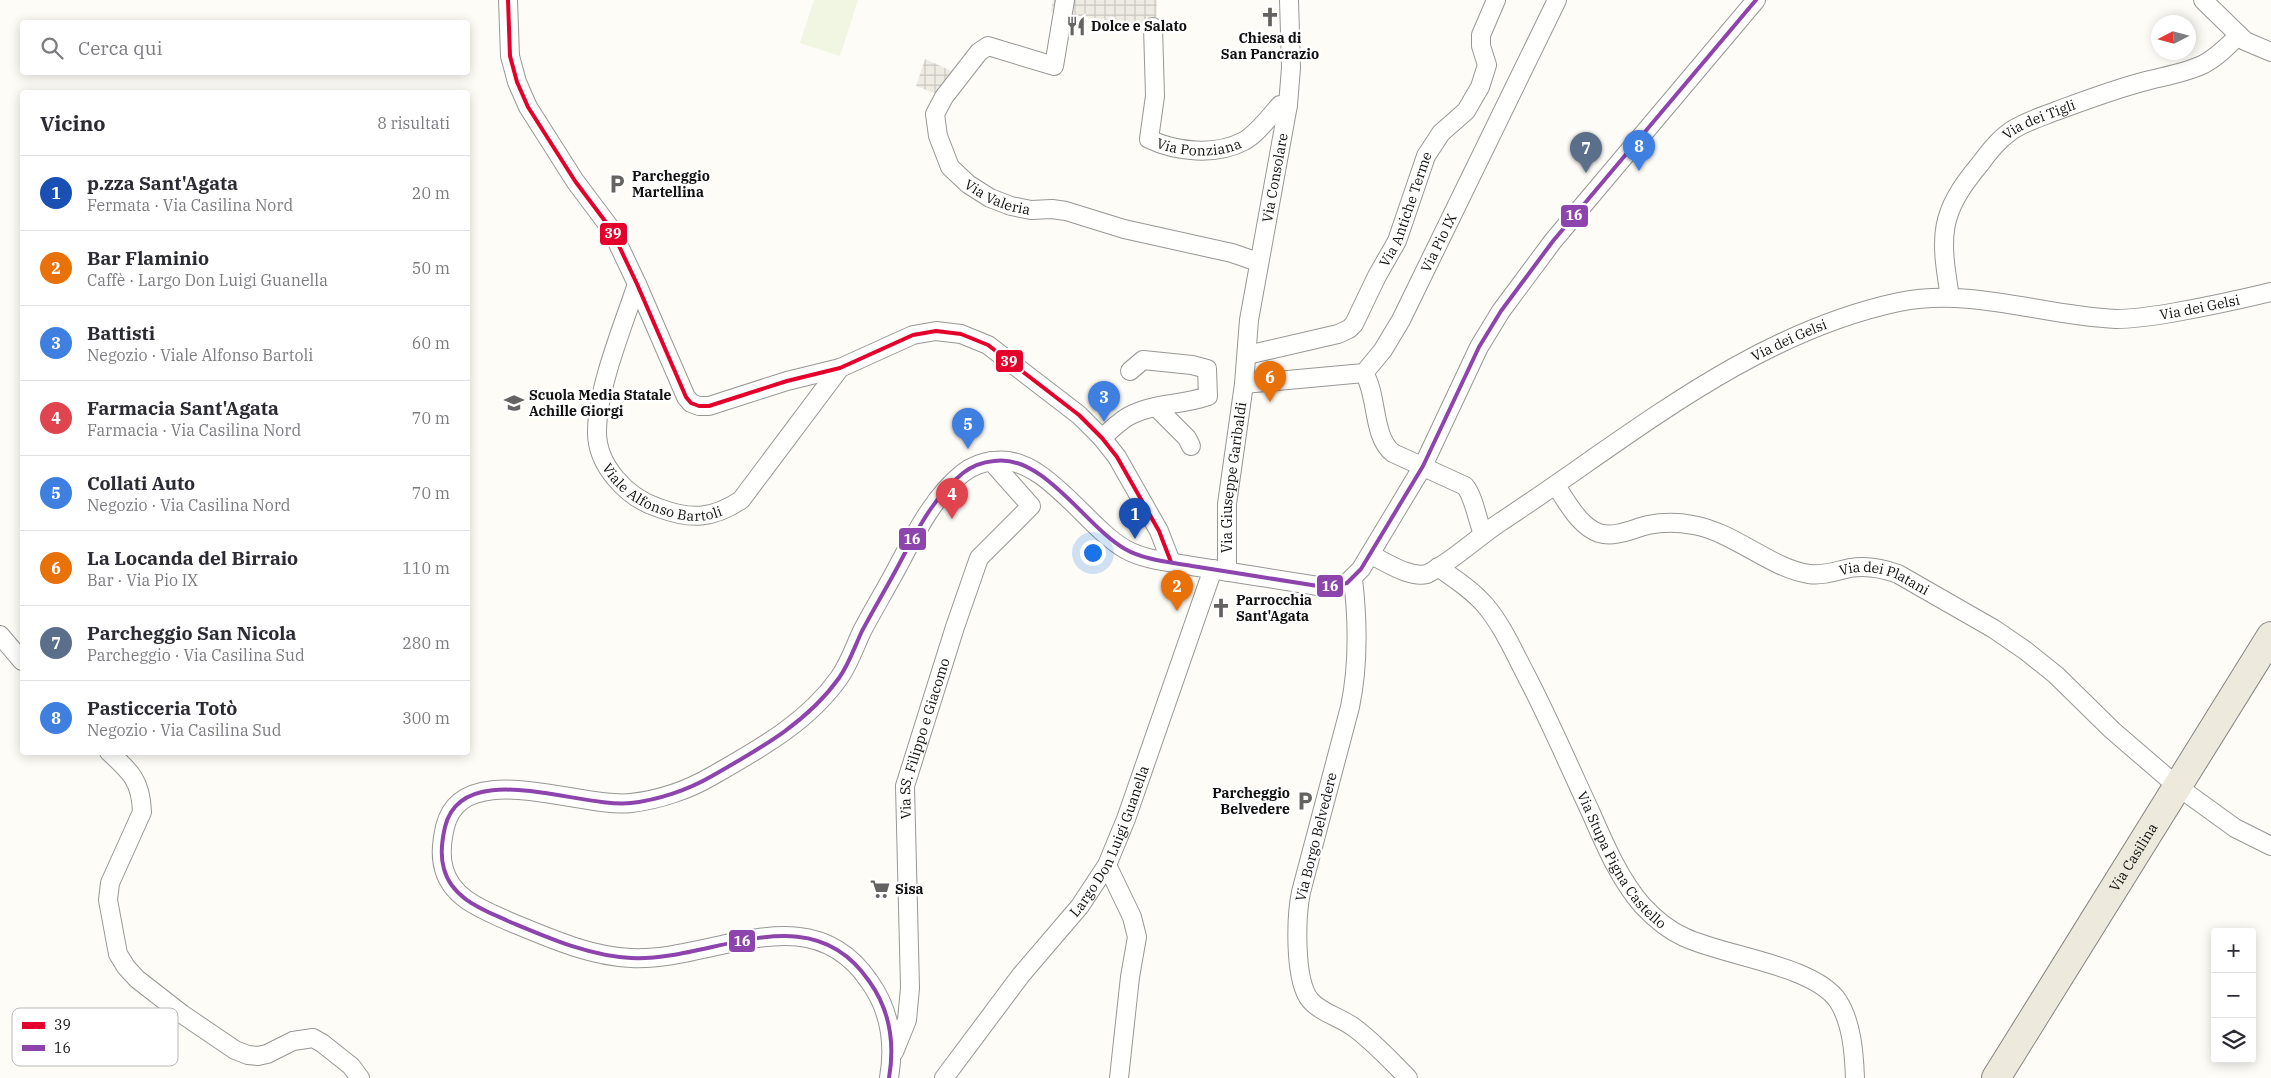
<!DOCTYPE html>
<html lang="it">
<meta charset="utf-8">
<style>
:root{--surface:#fff;--page:#f2f2f3;--text:#2b2b33;--muted:#7c7c81;--line:#e1e1e2;--accent:#d93025}
body{margin:0;font-family:"IBM Plex Serif",serif;background:var(--page);color:var(--text)}
.controls{position:absolute;right:15px;bottom:15px;display:grid;overflow:hidden;border-radius:5px;box-shadow:0 2px 12px #0003}
.controls button{width:45px;height:45px;display:grid;place-items:center;padding:0;border:0;border-bottom:1px solid var(--line);background:var(--surface);color:var(--text);font:25px sans-serif}
.compass{position:absolute;left:2151px;top:15px;width:45px;height:45px;border-radius:50%;background:var(--surface);box-shadow:0 2px 12px #0003;rotate:264deg}
.you{position:absolute;left:1092px;top:552px;width:18px;height:18px;margin:-12px;border:4px solid #fff;border-radius:50%;background:#1a73e8;box-shadow:0 0 0 8px #1a73e833}
.badge{display:grid;place-items:center;width:32px;height:32px;border-radius:50%;background:var(--accent);color:#fff;font-size:16px;font-weight:700}
.pin{position:absolute;translate:-50% -41px;filter:drop-shadow(0 1px 2px #0008)}
.pin::after{content:'';position:absolute;top:26px;width:18px;height:15px;background:inherit;clip-path:polygon(0 0,100% 0,50% 100%)}
.list{margin:0;padding:0;list-style:none}
h2{display:flex;justify-content:space-between;align-items:center;height:65px;margin:0;padding:0 20px;font-size:21px}
h2 small{font-size:16px;font-weight:400;color:var(--muted)}
.list li{display:grid;grid-template-columns:32px 1fr auto;gap:15px;align-items:center;box-sizing:border-box;height:75px;padding:0 20px;border-top:1px solid var(--line)}
.list b{display:block;font-size:19px;white-space:nowrap}
.list p{margin:0;font-size:16px;white-space:nowrap;color:var(--muted)}
.list em{font-size:16px;font-style:normal;color:var(--muted)}
.icon{flex:none;width:28px;height:28px;fill:none;stroke:currentColor;stroke-width:2;stroke-linecap:round;stroke-linejoin:round}
.map{position:relative;flex:none;width:2271px;height:1078px;overflow:hidden}
.search{position:absolute;background:var(--surface);box-shadow:0 2px 12px #0003;left:20px;top:20px;width:450px;height:55px;display:flex;align-items:center;gap:12px;box-sizing:border-box;padding:0 18px;border-radius:5px;color:var(--muted);font-size:19px}
.panel{position:absolute;background:var(--surface);box-shadow:0 2px 12px #0003;left:20px;top:90px;width:450px;height:665px;border-radius:5px}
.map>svg:first-child{display:block}
.pitch{fill:#f0f6e1}
.plaza{fill:url(#plaza-grid)}
.lines{fill:none;stroke-linecap:round;stroke-linejoin:round}
.street-casing{stroke:#979795;stroke-width:20}
.primary-casing{stroke:#858482;stroke-width:30}
.street{stroke:#fffffe;stroke-width:18}
.primary{stroke:#ede9dc;stroke-width:28}
.bus-1-casing{stroke:#fff;stroke-width:8}
.bus-2-casing{stroke:#fff;stroke-width:8}
.bus-1{stroke:#e4002b;stroke-width:4}
.bus-2{stroke:#8e44ad;stroke-width:4}
.labels{text-anchor:middle;stroke-width:5;stroke-linejoin:round;paint-order:stroke}
.poi-label{font-size:14px;font-weight:bold;fill:#111;stroke:#fff;text-anchor:start}
.street-label{font-size:14px;fill:#111;stroke:#fff}
.key{fill:#fff;stroke:#b8b8b8;stroke-width:1}
.key-label{font-size:14px;fill:#111}
.line-badge{stroke:#fff;stroke-width:2}
.badge-label{font-size:14px;text-anchor:middle;font-weight:bold;fill:#fff}
</style>
<div class="map">
<svg width="2271" height="1078" viewBox="0 0 2271 1078">
<defs>
<pattern id="plaza-grid" width="8" height="8" patternUnits="userSpaceOnUse" patternTransform="scale(1.25)"><rect width="8" height="8" fill="#edebe2"/><path d="M0 4h8M4 0v8" fill="none" stroke="#cac8c1"/></pattern>
</defs>
<rect width="100%" height="100%" fill="#fdfcf7"/>
<path class="pitch" d="M 814,0 L 858,0 L 840,56 L 800,43 Z"/>
<path class="plaza" d="M 1053,0 L 1157,0 L 1156,27 L 1051,12 Z
M 925,59 L 961,75 L 944,97 L 916,86 Z"/>
<g class="lines">
<defs>
<g id="street">
<path d="M 508,0 L 510,56 L 517,82 L 528,107 L 575,181 L 611,229 L 637,284 L 686,397 L 691,403 L 699,406 L 709,406 L 787,381 L 840,368 L 913,335 L 936,331 L 961,334 L 988,345 L 1079,415 L 1102,438 L 1117,457 L 1159,531 L 1171,562"/>
<path id="s1" d="M 1065,0 L 1054,66 L 988,46 L 979,52 L 944,97 L 935,114 L 938,136 L 950,167 L 968,184 L 990,198 L 1011,206 L 1031,210 L 1052,209 L 1066,211 L 1124,229 L 1232,253 L 1258,262"/>
<path d="M 2203,0 L 2245,41 L 2271,52"/>
<path id="s2" d="M 1153,27 L 1155,96 L 1149,139 C 1176,152 1216,156 1244,141 C 1258,133 1269,117 1280,105 L 1288,105"/>
<path id="s3" d="M 637,284 C 623,326 598,386 597,430 C 596,465 627,498 659,508 C 691,520 712,519 741,500 L 840,368"/>
<path id="s4" d="M 1950,297 C 1940,236 1938,214 1980,164 C 1989,152 1998,140 2011,131 C 2024,122 2041,117 2056,111 C 2086,100 2115,89 2146,81 C 2165,76 2186,73 2204,64 C 2217,57 2228,46 2239,35"/>
<path id="s5" d="M 1247,355 L 1338,334 L 1349,329 L 1354,324 L 1377,276 L 1397,241 L 1426,156 L 1441,133 L 1466,111 L 1480,87 L 1487,65 L 1481,46 L 1481,35 L 1496,0"/>
<path d="M 1364,373 C 1378,395 1372,437 1393,453 L 1465,486 C 1474,497 1477,519 1483,534"/>
<path id="s6" d="M 1244,384 L 1364,373 L 1383,350 L 1401,320 L 1557,0"/>
<path d="M 1156,407 L 1187,438 L 1191,446"/>
<path d="M 1102,438 C 1111,430 1121,419 1133,414 C 1156,403 1183,405 1208,396 L 1207,369 L 1192,365 L 1143,360 L 1130,371"/>
<path id="s7" d="M 1556,486 C 1568,503 1579,526 1599,533 C 1615,538 1632,529 1648,525 C 1663,522 1678,522 1693,525 C 1734,532 1770,568 1809,574 C 1823,576 1836,571 1850,568 C 1867,565 1882,568 1898,574 L 1994,629 L 2026,651 L 2056,675 L 2112,730 L 2177,786 L 2235,828 L 2271,846"/>
<path id="s8" d="M 1371,555 C 1388,563 1409,578 1427,574 C 1453,561 1475,539 1499,523 C 1626,440 1748,334 1899,302 C 1972,287 2043,316 2116,319 C 2134,319 2153,316 2171,313 C 2205,307 2238,300 2271,292"/>
<path id="s9" d="M 1438,567 C 1455,579 1472,590 1485,605 C 1502,625 1513,650 1525,673 C 1549,719 1569,766 1591,813 C 1605,845 1619,878 1642,905 C 1654,918 1668,930 1684,937 C 1723,956 1814,965 1838,1001 C 1852,1023 1854,1053 1855,1078"/>
<path id="s10" d="M 1227,572 L 1227,504 L 1244,384 L 1249,320 L 1288,105 L 1291,68 L 1289,0"/>
<path d="M 1353,579 C 1358,622 1359,664 1350,707 L 1301,892 C 1296,917 1294,980 1310,1000 C 1320,1012 1339,1017 1352,1026 C 1372,1040 1390,1060 1408,1078"/>
<path d="M 0,635 L 22,661"/>
<path d="M 109,752 C 131,772 141,781 142,812 L 110,883 L 108,900 L 118,954 L 126,967 L 137,979 L 182,1014 L 235,1050 L 248,1055 L 258,1056 L 267,1054 L 293,1041 L 313,1038 L 322,1043 L 351,1066 L 360,1078"/>
<path d="M 1107,865 L 1132,917 L 1137,937 L 1130,977 L 1119,1078"/>
<path id="s11" d="M 894,1052 L 907,1020 L 910,988 L 905,786 L 955,627 L 979,558 L 1031,506 L 991,461"/>
<path d="M 889,1078 C 895,1043 890,1010 869,981 C 809,893 713,962 631,958 C 588,956 547,937 508,921 C 484,910 452,899 444,869 C 440,856 442,840 445,827 C 462,756 581,809 631,803 C 658,800 688,790 712,776 C 759,749 807,723 839,678 C 849,664 855,646 862,631 C 871,614 881,597 891,579 C 911,543 930,499 963,473 C 972,466 983,462 994,461 C 1043,453 1087,528 1125,549 C 1144,560 1170,562 1192,566 C 1234,573 1276,579 1318,586 L 1333,586 L 1347,583 L 1361,569 L 1423,466 L 1479,347 L 1501,311 L 1553,241 L 1756,0"/>
<path id="s12" d="M 944,1078 L 1021,975 L 1080,906 L 1107,865 L 1126,819 L 1213,569"/>
</g>
<g id="primary">
<path id="s13" d="M 1996,1078 L 2271,636"/>
</g>
</defs>
<use href="#street" class="street-casing"/>
<use href="#primary" class="primary-casing"/>
<use href="#street" class="street"/>
<use href="#primary" class="primary"/>
<defs>
<path id="bus-1" d="M 508,0 L 510,56 L 517,82 L 528,107 L 575,181 L 611,229 L 637,284 L 686,397 L 691,403 L 699,406 L 709,406 L 787,381 L 840,368 L 913,335 L 936,331 L 961,334 L 988,345 L 1079,415 L 1102,438 L 1117,457 L 1159,531 L 1171,562"/>
<path id="bus-2" d="M 889,1078 C 895,1043 890,1010 869,981 C 809,893 713,962 631,958 C 588,956 547,937 508,921 C 484,910 452,899 444,869 C 440,856 442,840 445,827 C 462,756 581,809 631,803 C 658,800 688,790 712,776 C 759,749 807,723 839,678 C 849,664 855,646 862,631 C 871,614 881,597 891,579 C 911,543 930,499 963,473 C 972,466 983,462 994,461 C 1043,453 1087,528 1125,549 C 1144,560 1170,562 1192,566 C 1234,573 1276,579 1318,586 L 1333,586 L 1347,583 L 1361,569 L 1423,466 L 1479,347 L 1501,311 L 1553,241 L 1756,0"/>
</defs>
<use href="#bus-1" class="bus-1-casing"/>
<use href="#bus-2" class="bus-2-casing"/>
<use href="#bus-1" class="bus-1"/>
<use href="#bus-2" class="bus-2"/>
</g>
<defs>
<symbol id="church-bare" viewBox="-9 -9 18 18"><path d="M-1.2-6h2.4v3.5h3.3v2.4h-3.3V6h-2.4V-.1h-3.3v-2.4h3.3Z" fill="#646362" stroke="#fff" stroke-width="2.5" paint-order="stroke"/></symbol>
<symbol id="restaurant-bare" viewBox="-9 -9 18 18"><path d="M-5-6h1v4h1v-4h1v4h1v-4h1v5L-1.5 .5V6h-2V.5L-5-1ZM5-6V6H3V1.5H1.5Q1.5-4 5-6Z" fill="#646362" stroke="#fff" stroke-width="2.5" paint-order="stroke"/></symbol>
<symbol id="parking-bare" viewBox="-9 -9 18 18"><path d="M-3.5-5.5H1a3.5 3.5 0 0 1 0 7H-1V5.5H-3.5ZM-1-3.4V-.6H.8a1.4 1.4 0 0 0 0-2.8Z" fill="#646362" stroke="#fff" stroke-width="2.5" paint-order="stroke"/></symbol>
<symbol id="school-bare" viewBox="-9 -9 18 18"><path d="M0-5L7-2L0 1L-7-2ZM-4 1L0 2.5L4 1V4Q0 6-4 4Z" fill="#646362" stroke="#fff" stroke-width="2.5" paint-order="stroke"/></symbol>
<symbol id="supermarket-bare" viewBox="-9 -9 18 18"><path d="M-6-5.5h2.5l.6 2H6L4.5 2H-2.5L-4.4-4H-6ZM-1.5 3.2a1.3 1.3 0 1 0 .1 0ZM3 3.2a1.3 1.3 0 1 0 .1 0Z" fill="#646362" stroke="#fff" stroke-width="2.5" paint-order="stroke"/></symbol>
</defs>
<g fill-rule="evenodd">
<use href="#church-bare" x="1256" y="3" width="28" height="28"/>
<use href="#restaurant-bare" x="1062" y="12" width="28" height="28"/>
<use href="#parking-bare" x="603" y="170" width="28" height="28"/>
<use href="#school-bare" x="500" y="389" width="28" height="28"/>
<use href="#church-bare" x="1207" y="594" width="28" height="28"/>
<use href="#parking-bare" x="1291" y="787" width="28" height="28"/>
<use href="#supermarket-bare" x="866" y="875" width="28" height="28"/>
</g>
<g class="labels">
<g class="poi-label">
<text x="1091" y="31">Dolce e Salato</text>
<text x="1270" y="43" text-anchor="middle">Chiesa di<tspan x="1270" dy="16">San Pancrazio</tspan></text>
<text x="632" y="181">Parcheggio<tspan x="632" dy="16">Martellina</tspan></text>
<text x="529" y="400">Scuola Media Statale<tspan x="529" dy="16">Achille Giorgi</tspan></text>
<text x="1236" y="605">Parrocchia<tspan x="1236" dy="16">Sant'Agata</tspan></text>
<text x="1290" y="798" text-anchor="end">Parcheggio<tspan x="1290" dy="16">Belvedere</tspan></text>
<text x="895" y="894">Sisa</text>
</g>
<g class="street-label">
<text dy="5" stroke="none"><textPath href="#s4" startOffset="219">Via dei Tigli</textPath></text>
<text dy="5" stroke="none"><textPath href="#s2" startOffset="164">Via Ponziana</textPath></text>
<text dy="5" stroke="none"><textPath href="#s10" startOffset="398">Via Consolare</textPath></text>
<text dy="5" stroke="none"><textPath href="#s1" startOffset="336">Via Valeria</textPath></text>
<text dy="5" stroke="none"><textPath href="#s5" startOffset="239">Via Antiche Terme</textPath></text>
<text dy="5" stroke="none"><textPath href="#s6" startOffset="271">Via Pio IX</textPath></text>
<text dy="5" stroke="none"><textPath href="#s8" startOffset="912">Via dei Gelsi</textPath></text>
<text dy="5" stroke="none"><textPath href="#s8" startOffset="492">Via dei Gelsi</textPath></text>
<text dy="5" stroke="none"><textPath href="#s10" startOffset="95">Via Giuseppe Garibaldi</textPath></text>
<text dy="5" stroke="none"><textPath href="#s3" startOffset="255">Viale Alfonso Bartoli</textPath></text>
<text dy="5" stroke="none"><textPath href="#s7" startOffset="365">Via dei Platani</textPath></text>
<text dy="5" stroke="none"><textPath href="#s11" startOffset="319">Via SS. Filippo e Giacomo</textPath></text>
<text transform="translate(1316 837) rotate(-76)" y="5">Via Borgo Belvedere</text>
<text dy="5" stroke="none"><textPath href="#s12" startOffset="291">Largo Don Luigi Guanella</textPath></text>
<text dy="5" stroke="none"><textPath href="#s13" startOffset="260">Via Casilina</textPath></text>
<text dy="5" stroke="none"><textPath href="#s9" startOffset="351">Via Stupa Pigna Castello</textPath></text>
</g>
</g>
<rect x="12" y="1008" width="166" height="58" rx="8" class="key"/>
<rect x="22" y="1022" width="23" height="7" fill="#e4002b"/>
<rect x="22" y="1045" width="23" height="6" fill="#8e44ad"/>
<g class="key-label">
<text x="54" y="1030">39</text>
<text x="54" y="1053">16</text>
</g>
<g class="line-badge">
<rect x="1560" y="204" width="29" height="24" rx="5" fill="#8e44ad"/>
<rect x="599" y="222" width="29" height="24" rx="5" fill="#e4002b"/>
<rect x="995" y="349" width="29" height="24" rx="5" fill="#e4002b"/>
<rect x="898" y="527" width="29" height="24" rx="5" fill="#8e44ad"/>
<rect x="1316" y="574" width="28" height="24" rx="5" fill="#8e44ad"/>
<rect x="728" y="929" width="28" height="24" rx="5" fill="#8e44ad"/>
</g>
<g class="badge-label">
<text x="1574" y="220">16</text>
<text x="613" y="238">39</text>
<text x="1009" y="366">39</text>
<text x="912" y="544">16</text>
<text x="1330" y="591">16</text>
<text x="742" y="946">16</text>
</g>
</svg>
<div class="controls">
<button>+</button>
<button>−</button>
<button><svg class="icon" aria-label="layers" viewBox="0 0 24 24"><path d="M12 4l9 5-9 5-9-5zM3 14l9 5 9-5"/></svg></button>
</div>
<svg class="compass" viewBox="-18 -18 36 36"><path d="M0-13l5 13h-10z" fill="#e53935"/><path d="M0 13l5-13h-10z" fill="#7c7c81"/></svg>
<div class="you"></div>
<div class="pin badge" style="left:1135px;top:539px;background:#1a4fb4">1</div>
<div class="pin badge" style="left:1177px;top:611px;background:#e8710a">2</div>
<div class="pin badge" style="left:1104px;top:422px;background:#3f7fe0">3</div>
<div class="pin badge" style="left:952px;top:519px;background:#e0444e">4</div>
<div class="pin badge" style="left:968px;top:449px;background:#3f7fe0">5</div>
<div class="pin badge" style="left:1270px;top:402px;background:#e8710a">6</div>
<div class="pin badge" style="left:1586px;top:173px;background:#5c6f8a">7</div>
<div class="pin badge" style="left:1639px;top:171px;background:#3f7fe0">8</div>
<div class="search"><svg class="icon" aria-label="search" viewBox="0 0 24 24"><circle cx="10" cy="10" r="6"/><path d="M15 15l6 6"/></svg>Cerca qui</div>
<section class="panel">
<h2>Vicino<small>8 risultati</small></h2>
<ul class="list">
<li><span class="badge" style="background:#1a4fb4">1</span><div><b>p.zza Sant'Agata</b><p>Fermata · Via Casilina Nord</p></div><em>20 m</em></li>
<li><span class="badge" style="background:#e8710a">2</span><div><b>Bar Flaminio</b><p>Caffè · Largo Don Luigi Guanella</p></div><em>50 m</em></li>
<li><span class="badge" style="background:#3f7fe0">3</span><div><b>Battisti</b><p>Negozio · Viale Alfonso Bartoli</p></div><em>60 m</em></li>
<li><span class="badge" style="background:#e0444e">4</span><div><b>Farmacia Sant'Agata</b><p>Farmacia · Via Casilina Nord</p></div><em>70 m</em></li>
<li><span class="badge" style="background:#3f7fe0">5</span><div><b>Collati Auto</b><p>Negozio · Via Casilina Nord</p></div><em>70 m</em></li>
<li><span class="badge" style="background:#e8710a">6</span><div><b>La Locanda del Birraio</b><p>Bar · Via Pio IX</p></div><em>110 m</em></li>
<li><span class="badge" style="background:#5c6f8a">7</span><div><b>Parcheggio San Nicola</b><p>Parcheggio · Via Casilina Sud</p></div><em>280 m</em></li>
<li><span class="badge" style="background:#3f7fe0">8</span><div><b>Pasticceria Totò</b><p>Negozio · Via Casilina Sud</p></div><em>300 m</em></li>
</ul>
</section>
</div>
